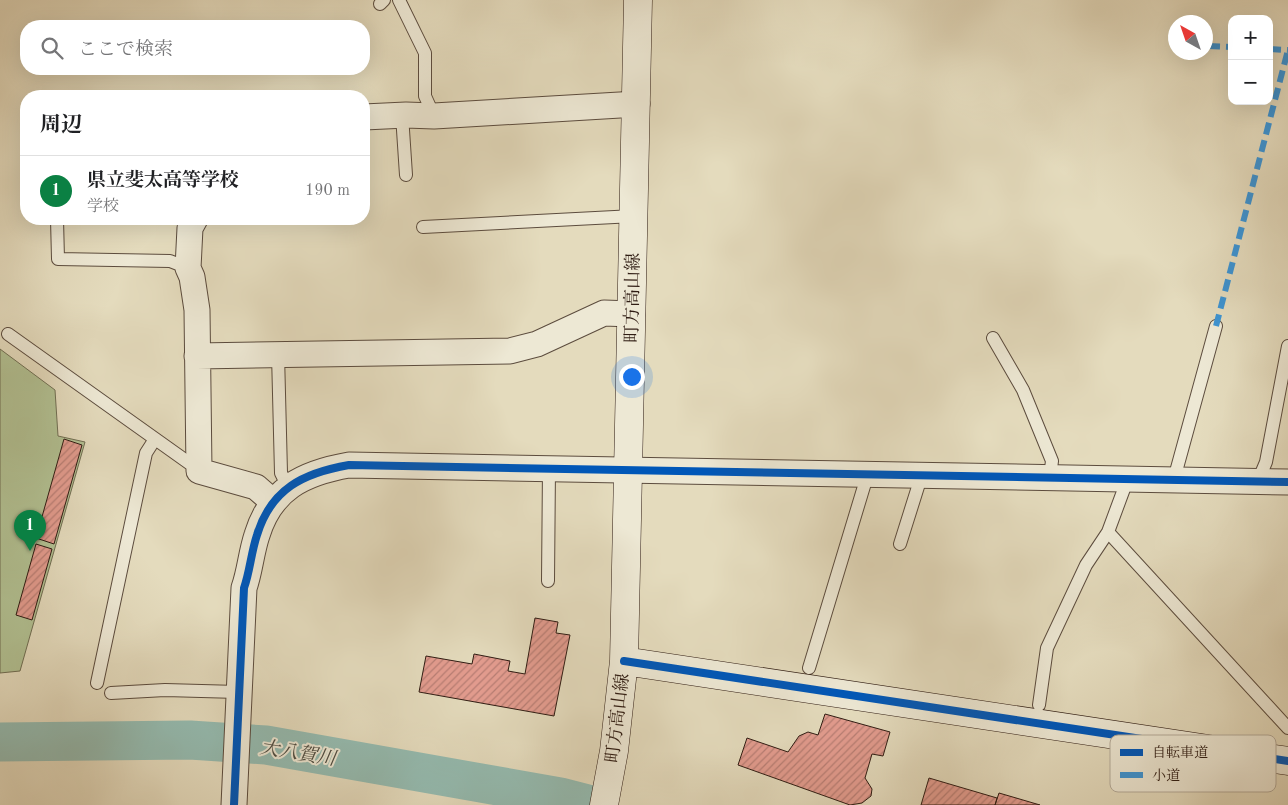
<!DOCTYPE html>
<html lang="ja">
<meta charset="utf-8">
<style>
:root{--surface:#fff;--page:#f2f2f2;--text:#202124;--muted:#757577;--line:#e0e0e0;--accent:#0b8043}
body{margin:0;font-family:"Old Standard TT","Noto Serif JP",serif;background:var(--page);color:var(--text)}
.controls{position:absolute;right:15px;top:15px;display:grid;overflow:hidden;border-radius:10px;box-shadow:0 5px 20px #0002}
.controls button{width:45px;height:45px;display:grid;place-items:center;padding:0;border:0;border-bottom:1px solid var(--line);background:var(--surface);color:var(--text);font:25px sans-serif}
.compass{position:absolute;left:1168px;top:15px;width:45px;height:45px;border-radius:50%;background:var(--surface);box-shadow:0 5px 20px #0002;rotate:320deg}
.you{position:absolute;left:631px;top:376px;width:18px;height:18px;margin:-12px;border:4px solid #fff;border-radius:50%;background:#1a73e8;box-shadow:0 0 0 8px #1a73e833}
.badge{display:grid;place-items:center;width:32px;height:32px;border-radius:50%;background:var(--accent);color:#fff;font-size:16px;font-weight:700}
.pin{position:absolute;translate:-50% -41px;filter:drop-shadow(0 1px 2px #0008)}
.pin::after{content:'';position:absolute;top:26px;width:18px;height:15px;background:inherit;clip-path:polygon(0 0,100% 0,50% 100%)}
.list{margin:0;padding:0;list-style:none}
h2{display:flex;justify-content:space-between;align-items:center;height:65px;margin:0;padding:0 20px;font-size:21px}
h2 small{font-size:16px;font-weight:400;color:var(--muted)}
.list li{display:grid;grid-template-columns:32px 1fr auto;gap:15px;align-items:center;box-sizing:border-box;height:70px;padding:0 20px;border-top:1px solid var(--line)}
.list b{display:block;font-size:19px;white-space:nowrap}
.list p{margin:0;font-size:16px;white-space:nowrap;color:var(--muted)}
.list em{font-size:16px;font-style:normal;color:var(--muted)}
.icon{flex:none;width:28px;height:28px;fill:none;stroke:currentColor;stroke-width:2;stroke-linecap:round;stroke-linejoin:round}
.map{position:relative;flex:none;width:1288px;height:805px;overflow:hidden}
.search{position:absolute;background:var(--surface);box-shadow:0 5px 20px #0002;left:20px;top:20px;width:350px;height:55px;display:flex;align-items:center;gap:12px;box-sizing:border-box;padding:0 18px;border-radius:20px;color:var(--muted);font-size:19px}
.panel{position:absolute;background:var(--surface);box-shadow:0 5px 20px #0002;left:20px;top:90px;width:350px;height:135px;border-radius:20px}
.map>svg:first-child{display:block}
.grass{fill:#b2c193;stroke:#706e53}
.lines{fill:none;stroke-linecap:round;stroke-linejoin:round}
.river{stroke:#95bbb0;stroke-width:39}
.building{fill:url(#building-hatch);stroke:#2f1c13}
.lane-casing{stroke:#5c4c3e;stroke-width:14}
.street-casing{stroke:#5c4c3e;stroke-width:27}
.secondary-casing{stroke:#2f1c13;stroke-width:29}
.lane{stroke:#ede8d4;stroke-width:12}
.street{stroke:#ede8d4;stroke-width:25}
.secondary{stroke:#ede8d4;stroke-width:28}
.quiet{stroke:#3d94d3;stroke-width:6;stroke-dasharray:12 6;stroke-linecap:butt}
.cycleway-casing{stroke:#ede8d4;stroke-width:11}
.cycleway{stroke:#0057b8;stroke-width:8}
.labels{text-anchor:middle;stroke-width:4;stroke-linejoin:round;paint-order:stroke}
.street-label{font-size:18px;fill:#2f1c13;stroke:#ede8d4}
.water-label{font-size:19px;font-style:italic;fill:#4e4c42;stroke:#ede8d4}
.key{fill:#ede8d4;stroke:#b4ab9a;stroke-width:1}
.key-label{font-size:14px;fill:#2f1c13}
</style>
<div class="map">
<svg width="1288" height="805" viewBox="0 0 1288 805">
<defs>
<pattern id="building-hatch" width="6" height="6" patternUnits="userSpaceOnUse" patternTransform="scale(1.25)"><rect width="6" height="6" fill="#e39c8f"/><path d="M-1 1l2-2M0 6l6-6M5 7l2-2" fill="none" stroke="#b87e74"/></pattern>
</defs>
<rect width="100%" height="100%" fill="#e4dbbd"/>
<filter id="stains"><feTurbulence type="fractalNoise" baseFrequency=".004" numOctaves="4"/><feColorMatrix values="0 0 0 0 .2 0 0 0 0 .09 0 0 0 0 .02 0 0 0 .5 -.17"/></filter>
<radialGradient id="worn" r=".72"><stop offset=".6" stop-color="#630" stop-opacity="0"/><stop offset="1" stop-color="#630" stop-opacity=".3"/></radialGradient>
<path class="grass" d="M 0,349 L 55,390 L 58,436 L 85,442 L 20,671 L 0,673 Z"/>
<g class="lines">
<path class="river" d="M 0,742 L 190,740 L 266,745 L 560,797 L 591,805"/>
</g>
<path class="building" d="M 64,439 L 82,445 L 54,544 L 36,538 Z
M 36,544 L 52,549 L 32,620 L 16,615 Z
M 535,618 L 558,622 L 556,633 L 570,635 L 554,716 L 419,692 L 426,656 L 472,664 L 474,654 L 510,661 L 508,671 L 525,674 Z
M 825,714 L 890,732 L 883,756 L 872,754 L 865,778 L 872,789 L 871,796 L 862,803 L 850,805 L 738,765 L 747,738 L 788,752 L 799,736 L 808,732 L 818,735 Z
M 929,778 L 997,798 L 995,805 L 921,805 Z
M 999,793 L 1040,805 L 995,805 Z"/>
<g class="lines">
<defs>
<path id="lane" d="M 399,0 L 425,53 L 425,96 L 434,116
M 380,4 L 384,0
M 402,115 L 406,175
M 57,219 L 58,259 L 170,261 L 188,268
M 423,227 L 634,216
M 8,334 L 189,463 L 199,464
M 993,338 L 1023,390 L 1052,461 L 1050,476
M 278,354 L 281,473 L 288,487
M 1128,478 L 1108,532 L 1288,728
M 1174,479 L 1216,326
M 1258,481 L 1266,462 L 1288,346
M 900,544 L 922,474
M 548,581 L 549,468
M 809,668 L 868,473
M 97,683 L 146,453 L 155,439
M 111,693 L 165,690 L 238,692
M 1039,705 L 1047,648 L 1086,565 L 1108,532"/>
<path id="street" d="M 364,117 L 406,115 L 434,116 L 637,104
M 195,219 L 190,228 L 188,268 L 192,277 L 197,310 L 199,471 L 256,487 L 272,501
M 197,356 L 510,351 L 537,344 L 604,313 L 632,314
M 234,805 L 244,588 C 250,571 251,553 257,535 C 271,489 303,473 349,465 L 1288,482"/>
<path id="secondary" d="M 624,661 L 1288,761
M 604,805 L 614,751 L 624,661 L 638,0"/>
</defs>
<use href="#lane" class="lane-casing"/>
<use href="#street" class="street-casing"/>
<use href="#secondary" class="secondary-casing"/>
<use href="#lane" class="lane"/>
<use href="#street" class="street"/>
<use href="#secondary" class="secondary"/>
<path class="quiet" d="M 1208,46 L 1232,47
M 1269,49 L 1288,50
M 1216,326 L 1288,50"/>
<defs>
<path id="cycleway" d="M 624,661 L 1288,761
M 234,805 L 244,588 C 250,571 251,553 257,535 C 271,489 303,473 349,465 L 1288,482"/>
</defs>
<use href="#cycleway" class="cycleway-casing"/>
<use href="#cycleway" class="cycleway"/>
</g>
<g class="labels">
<g class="street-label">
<text transform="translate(632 298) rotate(-89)" y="6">町方高山線</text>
<text transform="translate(617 718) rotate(-83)" y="6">町方高山線</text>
</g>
<g class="water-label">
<text transform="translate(298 752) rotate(9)" y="7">大八賀川</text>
</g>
</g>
<rect x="1110" y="735" width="166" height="57" rx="8" class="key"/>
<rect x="1120" y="749" width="23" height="7" fill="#0057b8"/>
<rect x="1120" y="772" width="23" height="6" fill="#3d94d3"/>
<g class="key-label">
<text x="1152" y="757">自転車道</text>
<text x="1152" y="780">小道</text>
</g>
<rect width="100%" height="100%" filter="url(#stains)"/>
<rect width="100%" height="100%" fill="url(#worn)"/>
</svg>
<div class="controls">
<button>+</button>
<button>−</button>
</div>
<svg class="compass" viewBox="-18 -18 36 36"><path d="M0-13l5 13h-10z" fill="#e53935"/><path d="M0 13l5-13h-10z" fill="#757577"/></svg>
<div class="you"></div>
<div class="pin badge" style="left:30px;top:551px">1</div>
<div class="search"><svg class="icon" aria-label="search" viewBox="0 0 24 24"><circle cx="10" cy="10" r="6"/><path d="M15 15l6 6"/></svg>ここで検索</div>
<section class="panel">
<h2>周辺<small></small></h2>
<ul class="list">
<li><span class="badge">1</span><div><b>県立斐太高等学校</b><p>学校</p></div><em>190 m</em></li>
</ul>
</section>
</div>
